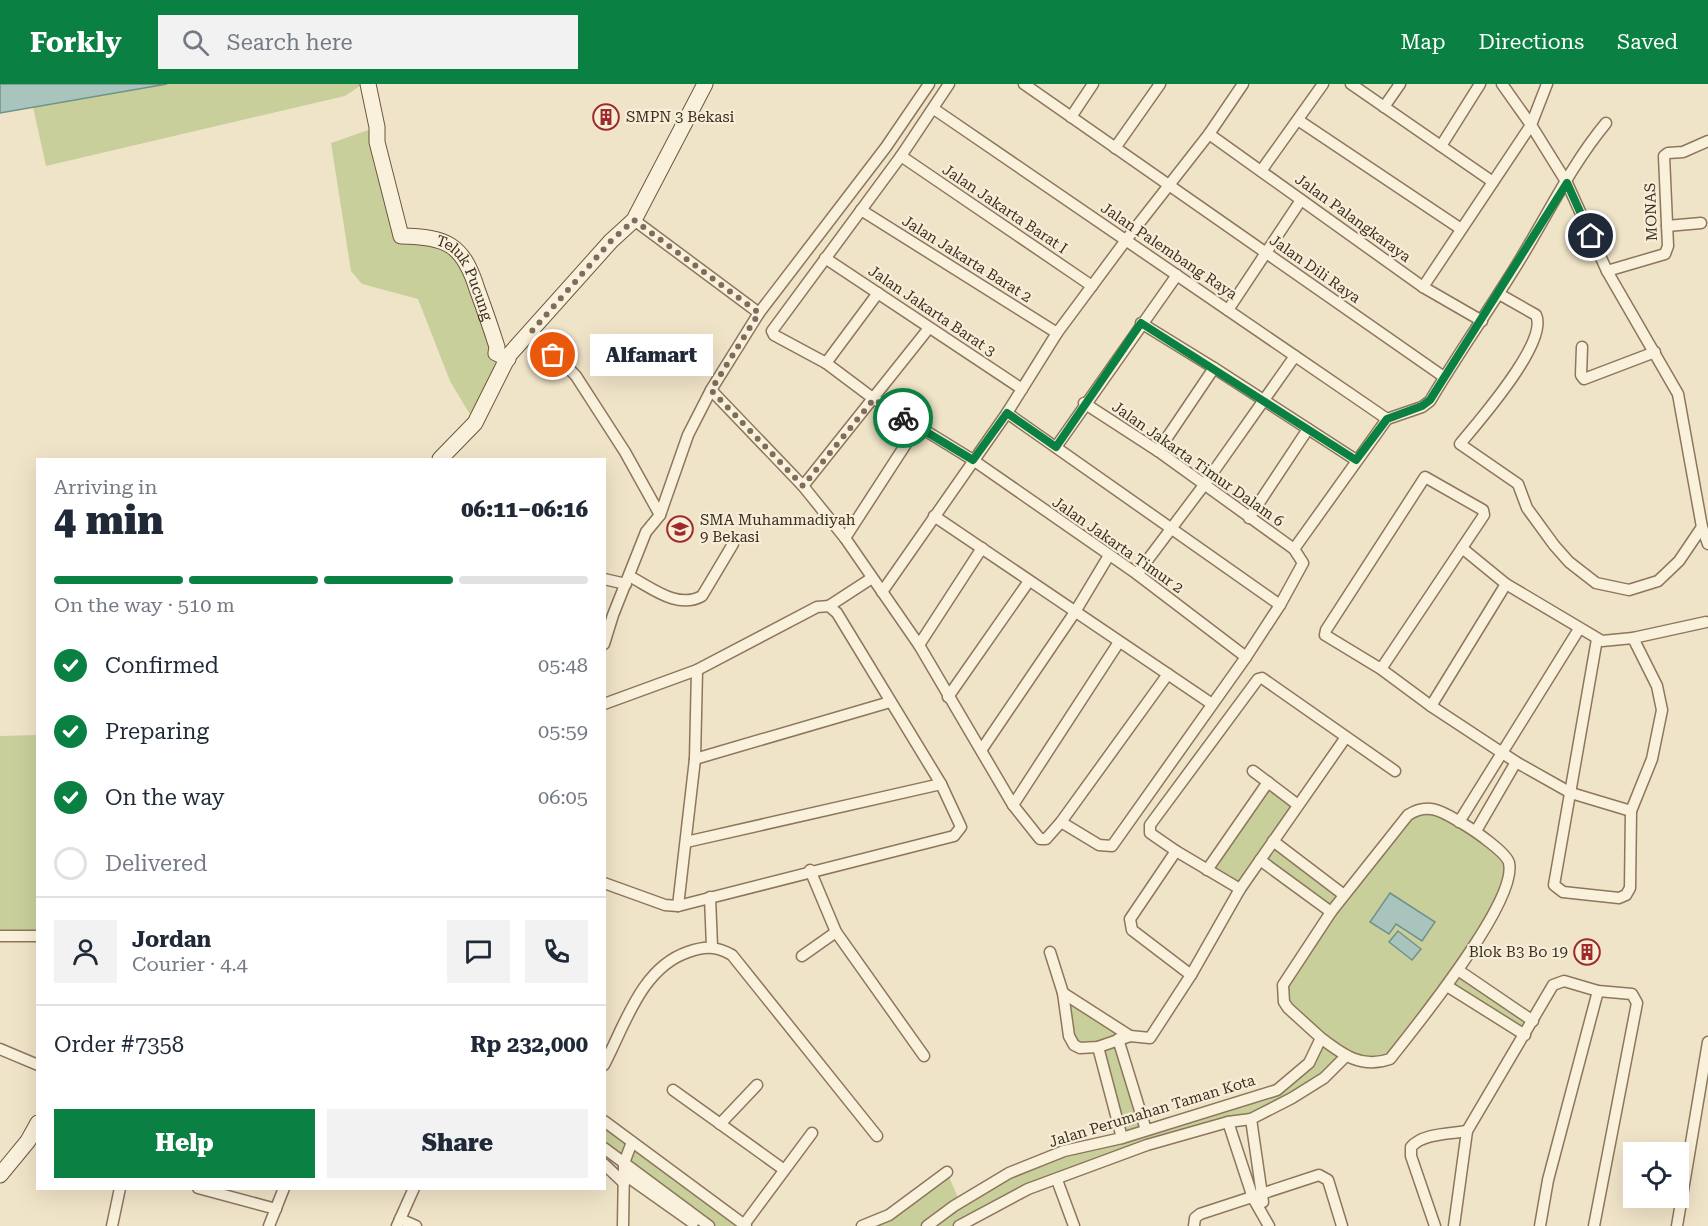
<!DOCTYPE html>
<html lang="en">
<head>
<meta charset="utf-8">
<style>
	:root { --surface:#fff; --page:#f2f2f3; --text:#1f2937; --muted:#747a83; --line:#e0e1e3; --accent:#0b8043 }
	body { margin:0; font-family:"Roboto Serif",serif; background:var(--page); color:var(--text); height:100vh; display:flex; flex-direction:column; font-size:22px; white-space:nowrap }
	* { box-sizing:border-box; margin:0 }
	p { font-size:20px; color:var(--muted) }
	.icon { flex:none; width:33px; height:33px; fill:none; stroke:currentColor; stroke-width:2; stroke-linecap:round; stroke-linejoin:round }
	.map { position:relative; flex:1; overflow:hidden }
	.details { position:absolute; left:36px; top:374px; width:570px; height:732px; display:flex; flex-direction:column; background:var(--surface); border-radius:0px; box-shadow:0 6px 24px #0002 }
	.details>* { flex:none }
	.controls { position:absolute; left:1623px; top:1058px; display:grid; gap:12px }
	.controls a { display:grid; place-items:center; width:66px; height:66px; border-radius:0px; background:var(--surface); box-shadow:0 6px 24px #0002; font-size:30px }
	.pin { position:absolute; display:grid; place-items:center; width:51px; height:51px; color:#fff; margin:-26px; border:3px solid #fff; border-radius:50%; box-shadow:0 2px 6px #0007 }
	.courier { position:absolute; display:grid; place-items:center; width:60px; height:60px; margin:-30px; border:4px solid #0b8043; border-radius:50%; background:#fff; color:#222; box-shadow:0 2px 8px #0007 }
	.bubble { position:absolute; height:42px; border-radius:0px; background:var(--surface); box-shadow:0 6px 24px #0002; font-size:20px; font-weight:800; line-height:42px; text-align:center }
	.headline em { font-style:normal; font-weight:800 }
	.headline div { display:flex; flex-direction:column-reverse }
	.headline { display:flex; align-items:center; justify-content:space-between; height:102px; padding:0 18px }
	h1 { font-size:39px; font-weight:800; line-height:45px }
	.bar { display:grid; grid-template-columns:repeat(4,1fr); gap:9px 6px; align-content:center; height:72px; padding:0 18px }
	.bar i { height:8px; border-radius:4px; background:var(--line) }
	.bar .active { background:var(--accent) }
	.bar p { grid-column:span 4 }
	.line { display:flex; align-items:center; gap:15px; padding:0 18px; border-top:2px solid var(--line) }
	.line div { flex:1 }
	.round { display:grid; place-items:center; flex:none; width:63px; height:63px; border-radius:0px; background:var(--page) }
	ol { padding:0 18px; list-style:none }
	li { display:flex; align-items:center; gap:18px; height:66px }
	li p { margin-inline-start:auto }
	li .icon { padding:6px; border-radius:50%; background:var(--accent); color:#fff; stroke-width:4 }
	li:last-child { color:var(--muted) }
	li i { width:33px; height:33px; border:3px solid var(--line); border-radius:50% }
	.button { display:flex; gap:12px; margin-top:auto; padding:12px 18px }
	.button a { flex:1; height:69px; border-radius:0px; background:var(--accent); color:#fff; font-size:24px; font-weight:800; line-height:69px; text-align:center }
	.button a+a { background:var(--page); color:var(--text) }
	header { display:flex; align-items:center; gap:36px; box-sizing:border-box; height:84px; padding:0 30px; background:var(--accent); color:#fff }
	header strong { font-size:28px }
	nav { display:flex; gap:33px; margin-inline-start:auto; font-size:21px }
	.search { width:420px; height:54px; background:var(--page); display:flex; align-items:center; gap:15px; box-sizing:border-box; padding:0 21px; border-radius:0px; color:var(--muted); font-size:22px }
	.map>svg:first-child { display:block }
	.green { fill:#c9cf9b }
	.water { fill:#a9c4bc; stroke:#6f938a; stroke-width:1.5 }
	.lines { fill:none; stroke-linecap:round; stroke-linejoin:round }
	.street-casing { stroke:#8d765c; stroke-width:13 }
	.secondary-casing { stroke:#6f573f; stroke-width:17 }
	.street { stroke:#faf1dc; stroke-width:10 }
	.secondary { stroke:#faf1dc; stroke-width:15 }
	.done { stroke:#7c6e5b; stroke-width:6; stroke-dasharray:0 10.8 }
	.route { stroke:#0b8043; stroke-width:8 }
	.labels { text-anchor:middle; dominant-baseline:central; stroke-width:4.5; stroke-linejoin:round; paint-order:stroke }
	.poi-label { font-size:15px; fill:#3d2e20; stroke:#f7eed8; text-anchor:start }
	.street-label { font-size:15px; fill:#3d2e20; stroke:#f7eed8 }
</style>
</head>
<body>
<header>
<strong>Forkly</strong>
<div class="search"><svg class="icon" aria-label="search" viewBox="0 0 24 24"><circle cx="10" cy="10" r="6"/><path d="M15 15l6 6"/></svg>Search here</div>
<nav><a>Map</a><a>Directions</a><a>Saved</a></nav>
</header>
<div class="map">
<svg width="1708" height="1142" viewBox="0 0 1708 1142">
	<rect width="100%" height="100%" fill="#f0e4c8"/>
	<g class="green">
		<path d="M167,0h196l-18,12 -299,70 -13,-59z"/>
		<path d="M377,43l24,108 57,14 44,107 -27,67 -25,-42 -32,-82 -56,-15 -11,-13 -20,-128z"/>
		<path d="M37,651v201h-37v-200z"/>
		<path d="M1268,698l30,23 -25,36 71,54 64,-80 22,-8 78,53 2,10 -52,100 75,51 -8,14 -78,-49 -57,73 -45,-2 -53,41 -235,82 -98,46h-97l27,-11 58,-43 12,28 102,-48 61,-14 -23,-91 -25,-2 -11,-52 67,43 -12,3 28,91 131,-40 32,-27 12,-25 -38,-43 48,-83 -71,-52 -20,29 -33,-19z"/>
		<path d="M604,1037l139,105h-46l-72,-51 -1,-12 -19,-15z"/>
	</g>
	<g class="water">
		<path d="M0,0h167l-167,29z"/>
		<path d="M1390,809l45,29 -13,19 -26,-17 -7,10 -19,-12z"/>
		<path d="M1398,847l23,18 -9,11 -23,-18z"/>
	</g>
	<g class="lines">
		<g class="street-casing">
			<g id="street">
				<path d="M1024,0l420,293"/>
				<path d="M1351,0l142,98"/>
				<path d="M1547,0l-16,41 36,58 40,88 71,123 24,133 6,17"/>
				<path d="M1384,23l16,-23"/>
				<path d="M934,25l453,310"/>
				<path d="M1071,33l22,-33"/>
				<path d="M1298,36l163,109"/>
				<path d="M1209,50l214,153 59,34"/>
				<path d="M1441,62l39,-62"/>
				<path d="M1115,64l45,-64"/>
				<path d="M901,72l191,130"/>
				<path d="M1261,87l62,-87"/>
				<path d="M861,126l196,123"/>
				<path d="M634,136l125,93"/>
				<path d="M1667,142l34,-3"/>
				<path d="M825,174l197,131"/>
				<path d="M1607,187l58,-17 3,-8 -4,-90 4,-3 15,-1 25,-11"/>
				<path d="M1423,203l108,-162 -29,-41"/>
				<path d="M878,209l-52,70 48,36 99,61 164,114 109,83"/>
				<path d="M1499,210l37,21c13,27 -58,107 -76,129l58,40 9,24 27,37 15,17 27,21 33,7 29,-9 21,-20 23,-34"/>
				<path d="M1228,226l73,-110"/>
				<path d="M1141,239l73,45 -56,83"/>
				<path d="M532,247l44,45 49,76 35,63"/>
				<path d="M1582,263l-1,28 3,4 71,-27"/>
				<path d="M826,279l-52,-28 -2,-4 129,-175 48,-72"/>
				<path d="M1214,284l142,92"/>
				<path d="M711,306l92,96 42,52 74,107 94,160 27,34h6l15,-17 107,-148"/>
				<path d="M1007,329l273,192"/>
				<path d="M1056,363l121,-172"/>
				<path d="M803,402l126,-158"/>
				<path d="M934,432l278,188"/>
				<path d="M1249,434l59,-89"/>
				<path d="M845,454l72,-111"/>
				<path d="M1462,464l44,36 96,57 31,-3 73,-16"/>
				<path d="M1294,465l93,-130 35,-12 8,-6c29,-49 62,-95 91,-143 28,-46 51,-94 85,-135"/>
				<path d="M1137,490l67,-89 91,-129"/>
				<path d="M629,492c22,11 48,34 73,20l31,-52"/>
				<path d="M604,495l22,5"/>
				<path d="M882,508l125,-179 50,-80 69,-93 83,-106 34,-50"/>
				<path d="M829,522l43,-28"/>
				<path d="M1597,555l-43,246 9,7 56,6 7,-3 4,-7 1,-77 21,-52 10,-49 -5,-24 -24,-48"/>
				<path d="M604,560l9,-29 33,-83 14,-17 28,-80 23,-45 48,-77 127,-166 43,-63"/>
				<path d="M919,561l63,-97"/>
				<path d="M1381,585l103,-154 -1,-5 -58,-33 -99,153 -1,5 56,34 50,37 85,56 55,31 60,18"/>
				<path d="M948,613l81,-116"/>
				<path d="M604,620l93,-34 120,-63 12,-1 8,7 104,171 20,43 -7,9 -276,70 -13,-1 -61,-22"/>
				<path d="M1431,622l75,-122"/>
				<path d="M982,665l93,-137 33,-55"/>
				<path d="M695,675l195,-57"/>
				<path d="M1253,687l45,34"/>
				<path d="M1013,721l106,-163"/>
				<path d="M1061,738l38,23 13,1 134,-189 34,-52 23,-42 -9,-14 -136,-98 -74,-48"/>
				<path d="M1459,738l120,-193"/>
				<path d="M1476,747l40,-69"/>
				<path d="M1273,757l71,54"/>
				<path d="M686,758l255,-58"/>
				<path d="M1176,767l64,38"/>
				<path d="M1260,776l71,52"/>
				<path d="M810,786l26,62 88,124"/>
				<path d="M1207,786l61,-88"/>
				<path d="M710,813l2,50"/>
				<path d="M678,822l17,-147 2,-89"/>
				<path d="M0,852h38"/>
				<path d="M1050,868l13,41 6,43 5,9 6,3 18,-1 32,-11 20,2 41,-63 49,-86 106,-152"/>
				<path d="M802,872l34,-24"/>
				<path d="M1458,886l75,51"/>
				<path d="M1191,891l-59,-45 -2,-11 46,-68 -26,-18v-8l108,-146 4,-1 133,93"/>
				<path d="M1447,902l78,49"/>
				<path d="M1063,909l67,43"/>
				<path d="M1118,955l28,91"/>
				<path d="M1098,963l24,91"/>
				<path d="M0,965l38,16"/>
				<path d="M604,981c21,-40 37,-97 84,-113 17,-6 28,-6 44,3l145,181"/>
				<path d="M673,1006l110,79"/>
				<path d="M1251,1035l12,83"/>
				<path d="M604,1037l142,105"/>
				<path d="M1228,1038l25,76 16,28"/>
				<path d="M720,1040l37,-39"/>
				<path d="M604,1064l105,78"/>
				<path d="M604,1080l20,19"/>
				<path d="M625,1091l68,48"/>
				<path d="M1057,1096l17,46"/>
				<path d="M198,1104l78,21"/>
				<path d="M400,1135l16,7"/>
				<path d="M112,1142l8,-38"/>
				<path d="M269,1142l15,-38"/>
				<path d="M397,1142l17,-38"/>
				<path d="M623,1142l1,-63 8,-21"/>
				<path d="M743,1142l69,-93"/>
				<path d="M862,1142l27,-11 58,-43"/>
				<path d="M927,1142l27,-20 55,-33 55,-22 58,-13 155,-48 32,-27 12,-25 -33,-30 -4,-6 -1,-17 48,-73 77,-97c22,-14 36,-2 57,10 10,6 42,28 44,38 9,38 -93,163 -119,196 -28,10 -47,-4 -69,-21"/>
				<path d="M959,1142l69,-37 119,-44 81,-23 23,-3 41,-21 32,-20 21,-21"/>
				<path d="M1194,1142l1,-8 5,-4 119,-39 9,5 14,46"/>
				<path d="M1435,1142l-24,-70v-9c12,-14 39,-13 56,-16"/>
				<path d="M1454,1142l13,-95 86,-146 11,-4 34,10 34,3 5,9 -43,223"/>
				<path d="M1540,1142l8,-46 50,-189"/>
				<path d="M1677,1142l31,-184"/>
			</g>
		</g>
		<g class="secondary-casing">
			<g id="secondary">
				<path id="s1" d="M368,0l9,43v15l24,94c46,1 62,8 76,53 7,19 14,39 20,58l-1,6 12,6"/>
				<path d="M440,375l35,-36 34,-68 102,-114 23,-21 71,-136"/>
				<path d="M0,1091l28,-34 10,-18"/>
			</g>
		</g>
		<use href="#street" class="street"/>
		<use href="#secondary" class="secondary"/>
	</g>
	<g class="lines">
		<path class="done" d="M553,271l-21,-24 79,-90 23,-21 125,93 -48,77 92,96 71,-87 29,19"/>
		<path class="route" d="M903,334l70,42 34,-47 49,34 85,-124 215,137 31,-41 35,-13 8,-6 137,-217 24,53"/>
	</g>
	<defs>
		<g id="building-ring" transform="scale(1.35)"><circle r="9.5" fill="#f7eed8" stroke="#9e2a2b" stroke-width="1.5"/><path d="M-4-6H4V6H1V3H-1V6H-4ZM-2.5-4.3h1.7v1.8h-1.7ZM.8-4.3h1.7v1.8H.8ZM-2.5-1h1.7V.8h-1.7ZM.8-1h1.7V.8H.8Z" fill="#9e2a2b"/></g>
		<g id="school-ring" transform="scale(1.35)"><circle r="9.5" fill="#f7eed8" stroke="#9e2a2b" stroke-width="1.5"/><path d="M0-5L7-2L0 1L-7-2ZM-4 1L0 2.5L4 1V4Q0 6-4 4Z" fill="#9e2a2b"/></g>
	</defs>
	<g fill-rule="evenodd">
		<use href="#building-ring" x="606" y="33"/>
		<use href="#school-ring" x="680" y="445"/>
		<use href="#building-ring" x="1587" y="868"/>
	</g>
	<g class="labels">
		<g class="poi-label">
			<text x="626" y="33">SMPN 3 Bekasi</text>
			<text x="700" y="436">SMA Muhammadiyah<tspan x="700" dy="17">9 Bekasi</tspan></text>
			<text x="1568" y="868" text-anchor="end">Blok B3 Bo 19</text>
		</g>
		<g class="street-label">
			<text transform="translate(1005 125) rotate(34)">Jalan Jakarta Barat I</text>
			<text transform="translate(1651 128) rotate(-92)">MONAS</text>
			<text transform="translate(1353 134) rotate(36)">Jalan Palangkaraya</text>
			<text transform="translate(1169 167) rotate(34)">Jalan Palembang Raya</text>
			<text transform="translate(967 175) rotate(32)">Jalan Jakarta Barat 2</text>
			<text transform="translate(1315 185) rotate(35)">Jalan Dili Raya</text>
			<text stroke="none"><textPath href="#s1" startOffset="242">Teluk Pucung</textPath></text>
			<text transform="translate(932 227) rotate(34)">Jalan Jakarta Barat 3</text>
			<text transform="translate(1198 380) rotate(35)">Jalan Jakarta Timur Dalam 6</text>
			<text transform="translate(1118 461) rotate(35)">Jalan Jakarta Timur 2</text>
			<text transform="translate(1152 1027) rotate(-17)">Jalan Perumahan Taman Kota</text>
		</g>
	</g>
</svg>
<div class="controls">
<a><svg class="icon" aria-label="locate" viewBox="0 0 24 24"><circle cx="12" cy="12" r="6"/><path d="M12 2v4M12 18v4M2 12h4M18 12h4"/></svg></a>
</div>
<div class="pin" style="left:553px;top:271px;background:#ea580c"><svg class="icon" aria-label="bag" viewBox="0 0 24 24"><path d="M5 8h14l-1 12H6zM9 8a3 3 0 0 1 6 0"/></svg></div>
<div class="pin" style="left:1591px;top:152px;background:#1f2937"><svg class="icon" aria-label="home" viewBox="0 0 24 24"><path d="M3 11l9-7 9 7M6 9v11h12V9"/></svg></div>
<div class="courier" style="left:903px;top:334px"><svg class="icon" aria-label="bike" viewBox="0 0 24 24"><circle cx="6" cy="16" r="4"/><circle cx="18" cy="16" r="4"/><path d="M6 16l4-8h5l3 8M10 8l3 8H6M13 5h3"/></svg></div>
<div class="bubble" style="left:590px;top:250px;width:123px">Alfamart</div>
<section class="details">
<div class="headline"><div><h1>4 min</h1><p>Arriving in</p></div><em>06:11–06:16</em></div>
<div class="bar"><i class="active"></i><i class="active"></i><i class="active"></i><i></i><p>On the way · 510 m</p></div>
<ol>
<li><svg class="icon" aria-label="check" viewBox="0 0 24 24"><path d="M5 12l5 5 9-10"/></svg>Confirmed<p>05:48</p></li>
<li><svg class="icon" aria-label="check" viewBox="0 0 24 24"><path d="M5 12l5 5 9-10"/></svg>Preparing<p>05:59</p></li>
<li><svg class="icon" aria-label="check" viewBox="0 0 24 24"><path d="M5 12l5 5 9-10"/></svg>On the way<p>06:05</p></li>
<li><i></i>Delivered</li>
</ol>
<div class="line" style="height:108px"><a class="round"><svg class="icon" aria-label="person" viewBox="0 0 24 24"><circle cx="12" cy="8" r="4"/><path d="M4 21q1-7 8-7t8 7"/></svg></a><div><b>Jordan</b><p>Courier · 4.4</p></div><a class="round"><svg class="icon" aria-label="chat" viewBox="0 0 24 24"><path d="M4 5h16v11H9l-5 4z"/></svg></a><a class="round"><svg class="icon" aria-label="phone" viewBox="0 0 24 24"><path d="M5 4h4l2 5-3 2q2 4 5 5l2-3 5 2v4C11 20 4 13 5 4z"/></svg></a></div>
<div class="line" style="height:78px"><div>Order #7358</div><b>Rp 232,000</b></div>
<div class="button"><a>Help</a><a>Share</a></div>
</section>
</div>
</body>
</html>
